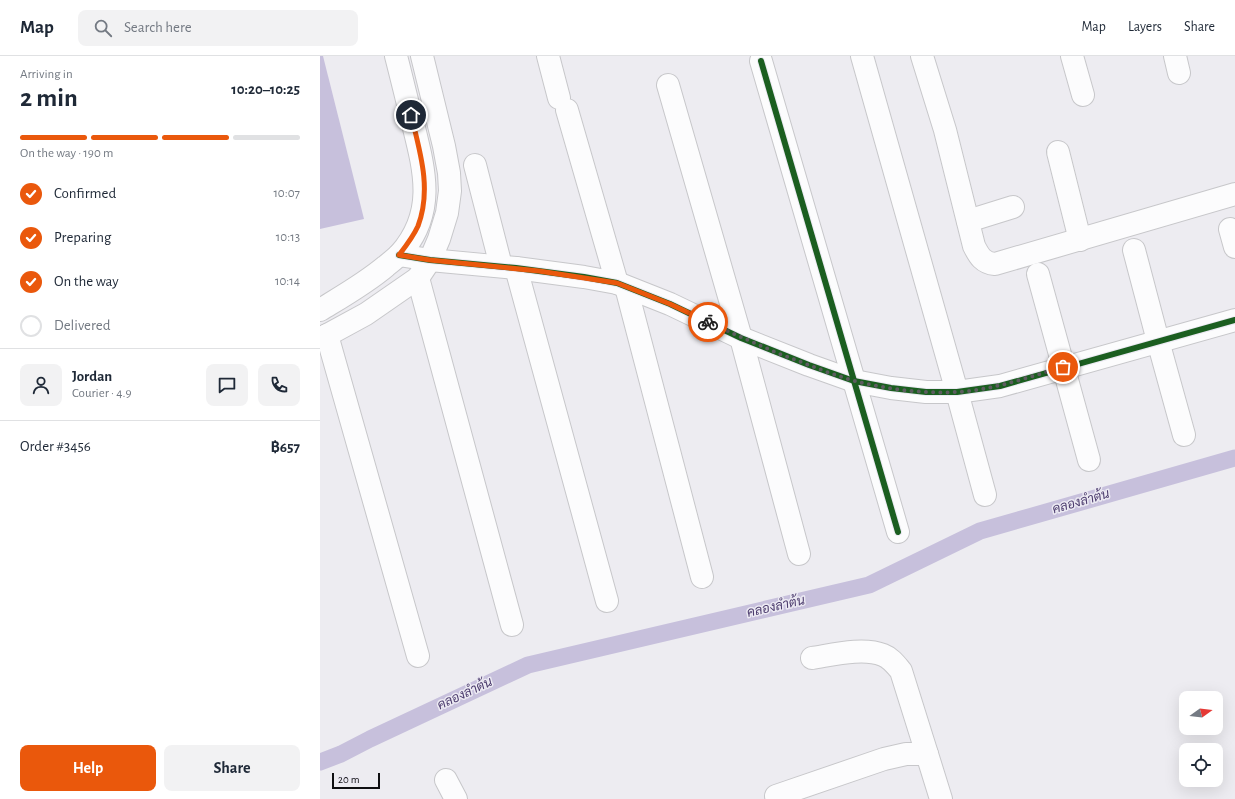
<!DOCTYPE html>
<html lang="en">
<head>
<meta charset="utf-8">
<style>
	:root { --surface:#fff; --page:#f2f2f3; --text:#1f2937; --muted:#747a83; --line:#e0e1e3; --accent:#ea580c }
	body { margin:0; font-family:"Alegreya Sans",Sarabun,sans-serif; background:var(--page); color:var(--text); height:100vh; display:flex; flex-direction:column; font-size:15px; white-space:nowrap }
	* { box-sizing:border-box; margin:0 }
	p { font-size:13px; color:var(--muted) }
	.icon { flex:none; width:22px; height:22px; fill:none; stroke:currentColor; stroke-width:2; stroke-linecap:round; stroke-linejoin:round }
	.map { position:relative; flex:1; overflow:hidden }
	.drawer { display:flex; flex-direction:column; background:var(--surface); width:320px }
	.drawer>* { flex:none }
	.needle { width:26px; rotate:75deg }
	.controls { position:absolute; left:859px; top:635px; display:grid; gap:8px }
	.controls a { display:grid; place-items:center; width:44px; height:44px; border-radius:8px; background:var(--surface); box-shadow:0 4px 16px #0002; font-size:20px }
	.scale { position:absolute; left:12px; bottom:10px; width:48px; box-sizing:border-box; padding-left:4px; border:2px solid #0f0f12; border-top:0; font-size:11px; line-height:14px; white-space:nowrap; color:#0f0f12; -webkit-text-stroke:3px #eceaf3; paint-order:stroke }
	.pin { position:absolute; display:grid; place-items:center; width:34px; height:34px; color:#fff; margin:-17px; border:2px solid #fff; border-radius:50%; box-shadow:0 1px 4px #0007 }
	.courier { position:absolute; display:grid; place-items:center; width:40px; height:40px; margin:-20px; border:3px solid #ea580c; border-radius:50%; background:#fff; color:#222; box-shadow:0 1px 5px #0007 }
	.overview em { font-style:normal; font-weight:700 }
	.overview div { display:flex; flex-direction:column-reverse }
	.overview { display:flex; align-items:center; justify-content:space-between; height:68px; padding:0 20px }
	h1 { font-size:26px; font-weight:700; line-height:30px }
	.bar { display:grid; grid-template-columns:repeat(4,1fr); gap:6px 4px; align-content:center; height:48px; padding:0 20px }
	.bar i { height:5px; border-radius:3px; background:var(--line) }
	.bar .current { background:var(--accent) }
	.bar p { grid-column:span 4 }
	.line { display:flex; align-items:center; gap:10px; padding:0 20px; border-top:1px solid var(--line) }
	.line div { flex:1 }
	.round { display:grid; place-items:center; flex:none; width:42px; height:42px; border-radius:8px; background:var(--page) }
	ol { padding:0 20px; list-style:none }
	li { display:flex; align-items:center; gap:12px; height:44px }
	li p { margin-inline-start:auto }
	li .icon { padding:4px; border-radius:50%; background:var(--accent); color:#fff; stroke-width:4 }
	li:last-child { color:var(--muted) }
	li i { width:22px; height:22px; border:2px solid var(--line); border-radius:50% }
	.action { display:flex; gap:8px; margin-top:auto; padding:8px 20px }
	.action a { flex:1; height:46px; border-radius:8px; background:var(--accent); color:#fff; font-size:16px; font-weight:700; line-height:46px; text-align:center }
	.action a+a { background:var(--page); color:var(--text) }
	header { display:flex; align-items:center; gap:24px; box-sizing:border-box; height:56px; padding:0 20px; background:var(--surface); border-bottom:1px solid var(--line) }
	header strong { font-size:19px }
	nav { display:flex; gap:22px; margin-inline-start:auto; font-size:14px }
	.search { width:280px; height:36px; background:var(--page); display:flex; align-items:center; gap:10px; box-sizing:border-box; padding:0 14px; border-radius:8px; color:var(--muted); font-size:15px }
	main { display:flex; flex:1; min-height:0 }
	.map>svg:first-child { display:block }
	.water { fill:#c7c0dc }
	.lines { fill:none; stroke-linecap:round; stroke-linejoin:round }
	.canal { stroke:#c7c0dc; stroke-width:17 }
	.minor-casing { stroke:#c7c7ca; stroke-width:24 }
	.minor { stroke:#fcfcfd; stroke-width:22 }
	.cycleway-casing { stroke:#eceaf3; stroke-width:8 }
	.cycleway { stroke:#1b5e20; stroke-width:6 }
	.done { stroke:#5d5c60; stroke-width:4; stroke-dasharray:0 7.2 }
	.route { stroke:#ea580c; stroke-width:5 }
	.labels { text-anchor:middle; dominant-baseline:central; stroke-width:3; stroke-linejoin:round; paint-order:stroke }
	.water-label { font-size:13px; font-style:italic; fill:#4b3b6d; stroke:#eceaf3 }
</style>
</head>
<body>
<header>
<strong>Map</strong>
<div class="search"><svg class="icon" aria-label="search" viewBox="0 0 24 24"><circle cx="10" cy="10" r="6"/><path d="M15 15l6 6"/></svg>Search here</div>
<nav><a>Map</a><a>Layers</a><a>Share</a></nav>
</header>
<main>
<section class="drawer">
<div class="overview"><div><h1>2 min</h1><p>Arriving in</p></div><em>10:20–10:25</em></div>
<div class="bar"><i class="current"></i><i class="current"></i><i class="current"></i><i></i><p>On the way · 190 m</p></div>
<ol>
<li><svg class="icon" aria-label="check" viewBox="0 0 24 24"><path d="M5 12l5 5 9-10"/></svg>Confirmed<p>10:07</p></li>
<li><svg class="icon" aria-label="check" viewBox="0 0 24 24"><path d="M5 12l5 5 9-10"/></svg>Preparing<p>10:13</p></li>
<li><svg class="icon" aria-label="check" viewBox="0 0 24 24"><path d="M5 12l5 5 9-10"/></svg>On the way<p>10:14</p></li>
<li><i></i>Delivered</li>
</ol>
<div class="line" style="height:72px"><a class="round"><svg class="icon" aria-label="person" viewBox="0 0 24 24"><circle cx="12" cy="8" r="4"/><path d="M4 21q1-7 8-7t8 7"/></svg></a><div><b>Jordan</b><p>Courier · 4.9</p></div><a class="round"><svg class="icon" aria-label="chat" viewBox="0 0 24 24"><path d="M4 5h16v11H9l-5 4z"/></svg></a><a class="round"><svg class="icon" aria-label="phone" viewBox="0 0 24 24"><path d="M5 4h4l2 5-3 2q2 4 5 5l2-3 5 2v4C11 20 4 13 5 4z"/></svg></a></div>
<div class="line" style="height:52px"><div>Order #3456</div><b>฿657</b></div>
<div class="action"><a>Help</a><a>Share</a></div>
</section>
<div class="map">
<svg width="915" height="743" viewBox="0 0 915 743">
	<rect width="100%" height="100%" fill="#edecf1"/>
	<path class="water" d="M0,0h3l41,163 -44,10z"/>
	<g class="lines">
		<path class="canal" d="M0,706l21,-8 29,-15 158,-74 341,-80 111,-54 255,-73"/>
		<g class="minor-casing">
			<g id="minor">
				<path d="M228,0l11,42"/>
				<path d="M542,0l95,336 28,103"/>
				<path d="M602,0l23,74 29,116c5,10 9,17 21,18l240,-70"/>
				<path d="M752,0l11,39"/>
				<path d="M855,0l4,17"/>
				<path d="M441,5l137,471"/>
				<path d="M348,29l73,253 58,216"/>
				<path d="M247,54l50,173"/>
				<path d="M738,96l22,88"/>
				<path d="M155,109l26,101"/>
				<path d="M648,165l45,-14"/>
				<path d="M910,173l5,18"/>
				<path d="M814,194l24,91 26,94"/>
				<path d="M79,199l31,5 86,8 68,9 33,6 53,21 71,34 68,27 45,16 37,7 35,4h31l43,-6 235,-66"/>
				<path d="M196,212l91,333"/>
				<path d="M718,218l51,186"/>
				<path d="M98,222l94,347"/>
				<path d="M306,231l76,290"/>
				<path d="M0,254c23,-14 46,-27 66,-44 5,-4 10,-8 14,-12 36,-41 25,-82 13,-130 -6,-23 -11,-45 -17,-68"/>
				<path d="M7,279l91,321"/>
				<path d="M0,283l46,-25 52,-36 12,-18 9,-21 8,-26 3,-22 -1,-18 -5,-27 -22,-90"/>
				<path d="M492,602c20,-3 51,-11 71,-3 8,3 13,10 18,16l26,83"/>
				<path d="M126,724l10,19"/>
				<path d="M456,740l108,-37 22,-5h21l14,45"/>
			</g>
		</g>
		<use href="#minor" class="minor"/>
		<g class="cycleway-casing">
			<g id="cycleway">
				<path d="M441,5l137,471"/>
				<path d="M79,199l31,5 86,8 68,9 33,6 53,21 71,34 68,27 45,16 37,7 35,4h31l43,-6 235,-66"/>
			</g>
		</g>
		<use href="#cycleway" class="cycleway"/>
	</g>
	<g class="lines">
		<path class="done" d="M388,266c24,11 48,22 72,32 25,9 49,20 75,27 32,8 68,13 102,11 36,-2 72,-15 106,-25"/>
		<path class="route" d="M91,59c9,37 21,74 7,111 -5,11 -12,20 -19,29l31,5 109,11 78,12 53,21 38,18"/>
	</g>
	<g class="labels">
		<g class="water-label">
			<text transform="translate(761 446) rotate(-16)">คลองลำต้น</text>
			<text transform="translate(456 551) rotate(-13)">คลองลำต้น</text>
			<text transform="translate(145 638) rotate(-25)">คลองลำต้น</text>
		</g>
	</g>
</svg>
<div class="controls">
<a><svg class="needle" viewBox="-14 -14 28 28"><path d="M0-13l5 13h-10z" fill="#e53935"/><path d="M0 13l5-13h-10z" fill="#747a83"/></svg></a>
<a><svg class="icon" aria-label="locate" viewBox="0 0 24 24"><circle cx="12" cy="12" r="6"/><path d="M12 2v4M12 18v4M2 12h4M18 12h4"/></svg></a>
</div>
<div class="scale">20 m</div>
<div class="pin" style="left:743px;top:311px;background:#ea580c"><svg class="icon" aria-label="bag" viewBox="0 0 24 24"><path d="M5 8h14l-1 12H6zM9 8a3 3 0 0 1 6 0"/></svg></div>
<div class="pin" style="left:91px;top:59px;background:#1f2937"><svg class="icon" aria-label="home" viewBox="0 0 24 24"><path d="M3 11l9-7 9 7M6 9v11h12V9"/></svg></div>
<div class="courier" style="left:388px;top:266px"><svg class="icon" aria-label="bike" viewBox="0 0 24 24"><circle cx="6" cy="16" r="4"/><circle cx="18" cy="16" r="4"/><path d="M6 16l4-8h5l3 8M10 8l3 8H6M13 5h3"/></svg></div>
</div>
</main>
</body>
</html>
